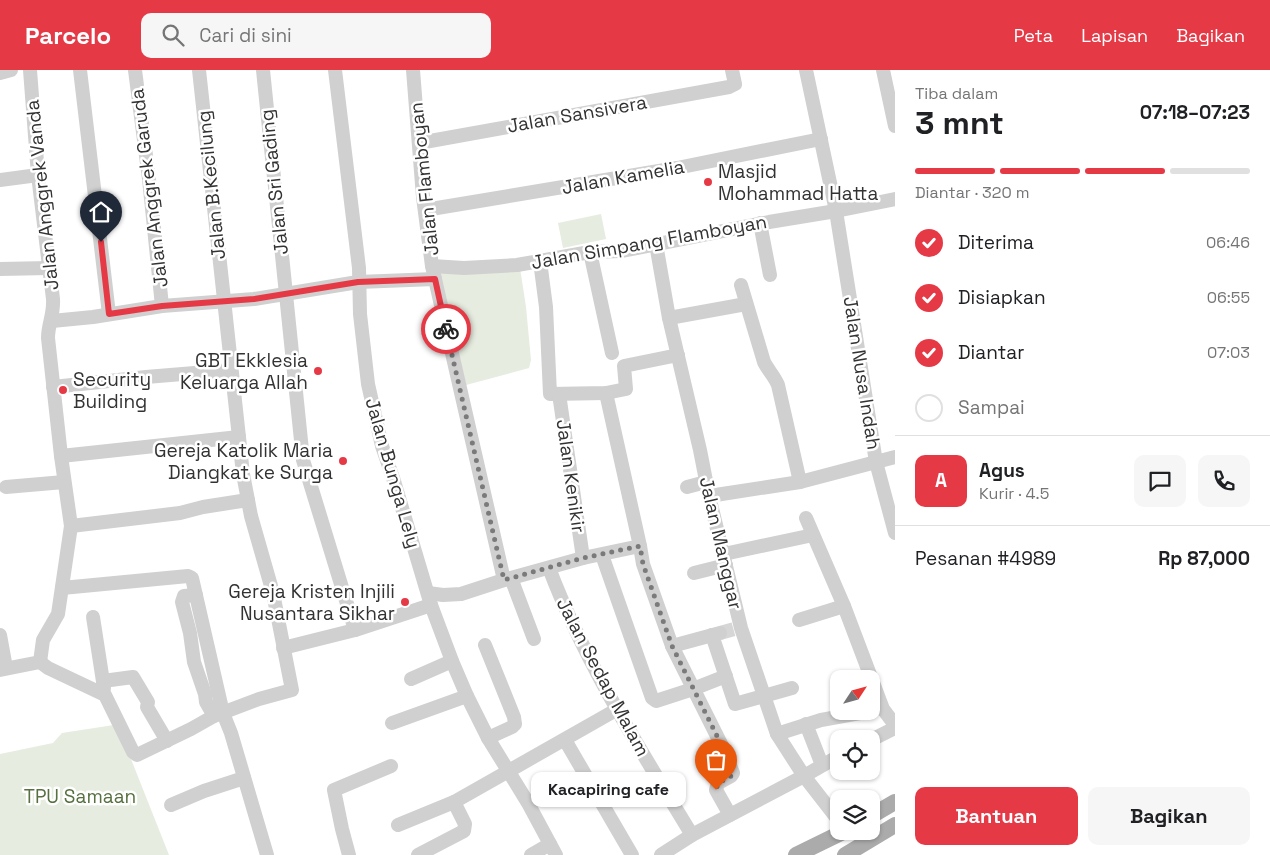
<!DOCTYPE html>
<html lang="id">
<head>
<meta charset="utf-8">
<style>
	:root { --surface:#fff; --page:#f6f6f6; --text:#202124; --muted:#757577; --line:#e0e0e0; --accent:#e63946 }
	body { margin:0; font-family:"Space Grotesk",sans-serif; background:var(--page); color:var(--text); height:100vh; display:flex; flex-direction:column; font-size:19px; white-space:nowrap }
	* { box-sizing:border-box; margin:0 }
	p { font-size:16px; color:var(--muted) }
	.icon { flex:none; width:28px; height:28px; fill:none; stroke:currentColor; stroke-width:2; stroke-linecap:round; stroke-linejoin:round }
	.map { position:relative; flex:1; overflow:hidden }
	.panel { display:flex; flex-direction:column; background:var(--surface); width:375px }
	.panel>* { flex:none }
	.needle { width:32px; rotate:54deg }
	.buttons { position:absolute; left:830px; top:600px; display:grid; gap:10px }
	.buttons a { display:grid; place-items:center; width:50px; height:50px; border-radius:10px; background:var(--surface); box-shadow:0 1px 4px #0004; font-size:25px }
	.pin { position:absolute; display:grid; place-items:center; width:42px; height:42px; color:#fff; margin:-51px -21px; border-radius:50% 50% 50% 0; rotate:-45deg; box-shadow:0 0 5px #0007 }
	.pin .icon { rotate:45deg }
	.courier { position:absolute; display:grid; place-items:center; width:50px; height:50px; margin:-25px; border:4px solid #e63946; border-radius:50%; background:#fff; color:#222; box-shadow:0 1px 6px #0007 }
	.bubble { position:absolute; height:35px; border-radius:10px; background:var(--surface); box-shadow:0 1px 4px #0004; font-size:16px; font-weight:800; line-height:35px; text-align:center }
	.headline em { font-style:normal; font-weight:800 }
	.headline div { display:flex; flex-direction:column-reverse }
	.headline { display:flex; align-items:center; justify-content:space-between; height:85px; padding:0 20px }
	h1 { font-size:32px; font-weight:800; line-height:38px }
	.bar { display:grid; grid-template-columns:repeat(4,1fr); gap:8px 5px; align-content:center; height:60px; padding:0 20px }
	.bar i { height:6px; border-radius:4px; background:var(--line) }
	.bar .current { background:var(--accent) }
	.bar p { grid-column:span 4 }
	.line { display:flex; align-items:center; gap:12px; padding:0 20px; border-top:1px solid var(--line) }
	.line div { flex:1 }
	.round { display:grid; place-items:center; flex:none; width:52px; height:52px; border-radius:10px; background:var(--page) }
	ol { padding:0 20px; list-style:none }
	li { display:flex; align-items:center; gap:15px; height:55px }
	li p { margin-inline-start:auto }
	li .icon { padding:5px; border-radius:50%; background:var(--accent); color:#fff; stroke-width:4 }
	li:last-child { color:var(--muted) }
	li i { width:28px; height:28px; border:2px solid var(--line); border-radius:50% }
	.action { display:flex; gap:10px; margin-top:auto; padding:10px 20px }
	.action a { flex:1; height:58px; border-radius:10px; background:var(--accent); color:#fff; font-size:20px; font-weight:800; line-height:58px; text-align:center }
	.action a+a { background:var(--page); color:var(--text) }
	header { display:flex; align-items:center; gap:30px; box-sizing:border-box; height:70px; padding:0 25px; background:var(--accent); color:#fff }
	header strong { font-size:24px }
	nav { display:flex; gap:28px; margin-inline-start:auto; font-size:18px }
	.search { width:350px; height:45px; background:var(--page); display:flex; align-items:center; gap:12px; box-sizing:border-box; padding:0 18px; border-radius:10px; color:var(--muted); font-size:19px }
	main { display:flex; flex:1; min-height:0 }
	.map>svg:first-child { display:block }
	.green { fill:#e6ecdf }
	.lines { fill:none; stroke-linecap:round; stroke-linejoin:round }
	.minor-tunnel { stroke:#d6d6d6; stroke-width:14; stroke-dasharray:14 7; stroke-linecap:butt }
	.minor { stroke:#d0d0d0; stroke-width:14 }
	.major { stroke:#ababab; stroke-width:16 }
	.done { stroke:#7a7a7a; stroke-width:5; stroke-dasharray:0 9 }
	.route { stroke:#e63946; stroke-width:6 }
	.poi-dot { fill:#e63946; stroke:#fff; stroke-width:2 }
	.labels { text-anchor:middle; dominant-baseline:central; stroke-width:5; stroke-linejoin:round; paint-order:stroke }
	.street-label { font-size:19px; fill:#333; stroke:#fff }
	.poi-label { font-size:19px; fill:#333; stroke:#fff; text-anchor:end }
	.park-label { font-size:19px; fill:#56703f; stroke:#fff }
</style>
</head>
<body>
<header>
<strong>Parcelo</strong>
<div class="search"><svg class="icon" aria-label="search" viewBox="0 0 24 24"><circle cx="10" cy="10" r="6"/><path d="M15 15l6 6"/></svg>Cari di sini</div>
<nav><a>Peta</a><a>Lapisan</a><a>Bagikan</a></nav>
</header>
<main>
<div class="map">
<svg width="895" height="785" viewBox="0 0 895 785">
	<rect width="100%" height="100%" fill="#fff"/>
	<g class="green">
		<path d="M601,144l5,25 -43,9 -5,-25z"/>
		<path d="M520,198l6,39 5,53 -2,8 -63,17 -27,-115z"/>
		<path d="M114,655l13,24 42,106h-169v-101l53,-11 9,-10z"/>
	</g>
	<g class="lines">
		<path class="minor-tunnel" d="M720,563l18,-5"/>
		<g class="minor">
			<path d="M30,0l8,105 15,124c1,16 -5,25 -5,39l13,118 10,70 -13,88 -15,26 -3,22"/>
			<path d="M80,0l29,244"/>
			<path d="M135,0l14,109 13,127"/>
			<path d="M263,0l40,390 52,170"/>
			<path d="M335,0l24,198 1,46 8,70 14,62 12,35 37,124 21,56 15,35 21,42 40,65 28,52"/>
			<path d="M413,0l10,127 9,69 72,314"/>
			<path d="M806,0l30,141 40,251 19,71"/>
			<path d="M883,0l12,56"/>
			<path d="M0,3l11,-3"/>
			<path d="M419,73l310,-56 6,-3 -3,-14"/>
			<path d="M0,110l38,-5"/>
			<path d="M425,140l252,-42 144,-29"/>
			<path d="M760,153l10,52"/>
			<path d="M656,174l13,74 31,132 9,46 32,132 36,106 27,42 35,45"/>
			<path d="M590,182l22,101"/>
			<path d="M540,191l6,46 4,87 56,-1 20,-4 -2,-23 54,-11"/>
			<path d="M432,196l32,2 53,-3 73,-13 32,-1 147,-29 67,-11 59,-12"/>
			<path d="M0,199l49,-1"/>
			<path d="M741,215l23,77c4,8 11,15 14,23l22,97"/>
			<path d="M669,248l77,-14"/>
			<path d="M52,251l41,-4 69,-11 92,-7 104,-17 77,-3"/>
			<path d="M53,317l93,-10 85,-7"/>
			<path d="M606,323l34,153 3,18 29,82 50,100 11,27 -2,3 -13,7 -2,7 14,25"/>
			<path d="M559,324l24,164"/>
			<path d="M61,386l178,-19"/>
			<path d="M6,417l58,-5"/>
			<path d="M687,417l19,-5"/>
			<path d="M709,426l91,-14 95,-25"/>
			<path d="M806,448l38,88 39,103 12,16"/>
			<path d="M71,456l109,-13 23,-6 45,-7"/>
			<path d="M724,484l89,-19"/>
			<path d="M602,485l50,143 4,3 37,-12 33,-13"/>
			<path d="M549,498c36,95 91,181 143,267"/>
			<path d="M694,503l32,-8"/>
			<path d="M511,508l23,61"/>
			<path d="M62,518l126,-12 4,2 31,135 8,20 36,122"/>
			<path d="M428,523l15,2 18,-1 43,-14 79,-22 57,-12"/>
			<path d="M196,525l-12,1 -2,6 8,31 4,29 11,32 1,8 8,14"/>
			<path d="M93,547l11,71"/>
			<path d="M799,550l45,-14"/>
			<path d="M0,565l6,33"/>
			<path d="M712,565l23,69 57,-16"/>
			<path d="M485,575l29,72 1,7 -3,3 -24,11"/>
			<path d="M672,576l48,-13"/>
			<path d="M283,578l72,-18 76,-25"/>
			<path d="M40,592l8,6 57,27 28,57 4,3 54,-26 23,-13 45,-17 33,-9 -19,-97 -22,-77 -8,-42 -44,-404"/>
			<path d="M0,600l40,-8"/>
			<path d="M411,609l41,-18"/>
			<path d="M103,611l30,-4 15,25 -1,5 20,34"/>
			<path d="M392,653l75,-27"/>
			<path d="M806,654l16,41"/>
			<path d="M777,664l44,-14 50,-9"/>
			<path d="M565,670l67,115"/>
			<path d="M871,670l24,-12"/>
			<path d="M171,735l33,-14 40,-13"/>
			<path d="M398,755l56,-23 162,-92"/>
			<path d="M349,785l-7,-26 -8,-39 57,-24"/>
			<path d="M418,785l46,-24 1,-7 -11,-22"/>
			<path d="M531,785l19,-11"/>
			<path d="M661,785l31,-20 112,-59 35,-20"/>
		</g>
		<g class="major">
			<path d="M871,746l24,-14"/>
			<path d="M796,785l49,-24"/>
			<path d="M845,785l50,-30"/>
		</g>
	</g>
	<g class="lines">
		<path class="done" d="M446,259l58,251 79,-22 57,-12 3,18 29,82 50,100 11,27 -2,3 -13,7 -2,7"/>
		<path class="route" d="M101,172l8,72 53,-8 92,-7 104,-17 77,-3 11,50"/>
	</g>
	<g class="poi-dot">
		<circle cx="708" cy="112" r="5"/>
		<circle cx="318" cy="301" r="5"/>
		<circle cx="63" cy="320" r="5"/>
		<circle cx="343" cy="391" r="5"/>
		<circle cx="405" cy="532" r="5"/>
	</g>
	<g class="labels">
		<g class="street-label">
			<text transform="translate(577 44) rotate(-10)">Jalan Sansivera</text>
			<text transform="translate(623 107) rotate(-10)">Jalan Kamelia</text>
			<text transform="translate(424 109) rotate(-96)">Jalan Flamboyan</text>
			<text transform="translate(274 112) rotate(-96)">Jalan Sri Gading</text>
			<text transform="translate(211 115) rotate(-96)">Jalan B.Kecilung</text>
			<text transform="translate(149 118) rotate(-97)">Jalan Anggrek Garuda</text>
			<text transform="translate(42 125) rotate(-96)">Jalan Anggrek Vanda</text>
			<text transform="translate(649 172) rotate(-10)">Jalan Simpang Flamboyan</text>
			<text transform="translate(862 303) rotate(81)">Jalan Nusa Indah</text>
			<text transform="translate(393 403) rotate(74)">Jalan Bunga Lely</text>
			<text transform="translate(571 406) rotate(82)">Jalan Kenikir</text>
			<text transform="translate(721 473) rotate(77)">Jalan Manggar</text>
			<text transform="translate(603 607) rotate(62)">Jalan Sedap Malam</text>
		</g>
		<g class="poi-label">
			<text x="718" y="101" text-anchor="start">Masjid<tspan x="718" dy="22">Mohammad Hatta</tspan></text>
			<text x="308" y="290">GBT Ekklesia<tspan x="308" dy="22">Keluarga Allah</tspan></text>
			<text x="73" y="309" text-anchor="start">Security<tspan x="73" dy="22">Building</tspan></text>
			<text x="333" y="380">Gereja Katolik Maria<tspan x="333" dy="22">Diangkat ke Surga</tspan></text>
			<text x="395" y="521">Gereja Kristen Injili<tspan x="395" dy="22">Nusantara Sikhar</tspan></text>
		</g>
		<g class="park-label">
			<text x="80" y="726">TPU Samaan</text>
		</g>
	</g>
</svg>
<div class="buttons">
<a><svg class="needle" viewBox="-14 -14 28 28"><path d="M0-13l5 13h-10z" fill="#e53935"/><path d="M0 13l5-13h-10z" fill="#757577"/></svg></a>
<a><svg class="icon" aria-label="locate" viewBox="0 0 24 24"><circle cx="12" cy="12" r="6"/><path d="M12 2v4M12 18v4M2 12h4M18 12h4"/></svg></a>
<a><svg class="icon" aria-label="layers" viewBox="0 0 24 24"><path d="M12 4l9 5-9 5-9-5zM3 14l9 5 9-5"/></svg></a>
</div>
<div class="pin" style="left:716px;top:720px;background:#ea580c"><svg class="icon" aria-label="bag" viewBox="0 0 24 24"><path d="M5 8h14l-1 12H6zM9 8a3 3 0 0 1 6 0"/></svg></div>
<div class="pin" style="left:101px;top:172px;background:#1f2937"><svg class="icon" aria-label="home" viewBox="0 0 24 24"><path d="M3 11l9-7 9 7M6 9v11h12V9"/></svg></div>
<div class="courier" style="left:446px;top:259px"><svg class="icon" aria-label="bike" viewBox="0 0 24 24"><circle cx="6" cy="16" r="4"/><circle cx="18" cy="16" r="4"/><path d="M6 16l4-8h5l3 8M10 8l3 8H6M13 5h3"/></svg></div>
<div class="bubble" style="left:531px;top:702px;width:155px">Kacapiring cafe</div>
</div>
<section class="panel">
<div class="headline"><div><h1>3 mnt</h1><p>Tiba dalam</p></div><em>07:18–07:23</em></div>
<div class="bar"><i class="current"></i><i class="current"></i><i class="current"></i><i></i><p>Diantar · 320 m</p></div>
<ol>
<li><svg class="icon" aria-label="check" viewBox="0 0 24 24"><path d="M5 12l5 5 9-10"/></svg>Diterima<p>06:46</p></li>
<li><svg class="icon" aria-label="check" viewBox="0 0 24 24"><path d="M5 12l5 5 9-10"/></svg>Disiapkan<p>06:55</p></li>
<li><svg class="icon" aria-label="check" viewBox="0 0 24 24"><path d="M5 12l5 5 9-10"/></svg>Diantar<p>07:03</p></li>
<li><i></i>Sampai</li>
</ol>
<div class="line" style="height:90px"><b class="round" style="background:var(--accent);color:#fff">A</b><div><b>Agus</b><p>Kurir · 4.5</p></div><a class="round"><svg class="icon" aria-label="chat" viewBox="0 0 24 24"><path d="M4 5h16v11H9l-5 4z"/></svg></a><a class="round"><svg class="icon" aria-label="phone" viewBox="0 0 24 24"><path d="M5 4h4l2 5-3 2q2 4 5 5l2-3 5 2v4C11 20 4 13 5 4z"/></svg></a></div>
<div class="line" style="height:65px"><div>Pesanan #4989</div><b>Rp 87,000</b></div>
<div class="action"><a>Bantuan</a><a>Bagikan</a></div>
</section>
</main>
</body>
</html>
